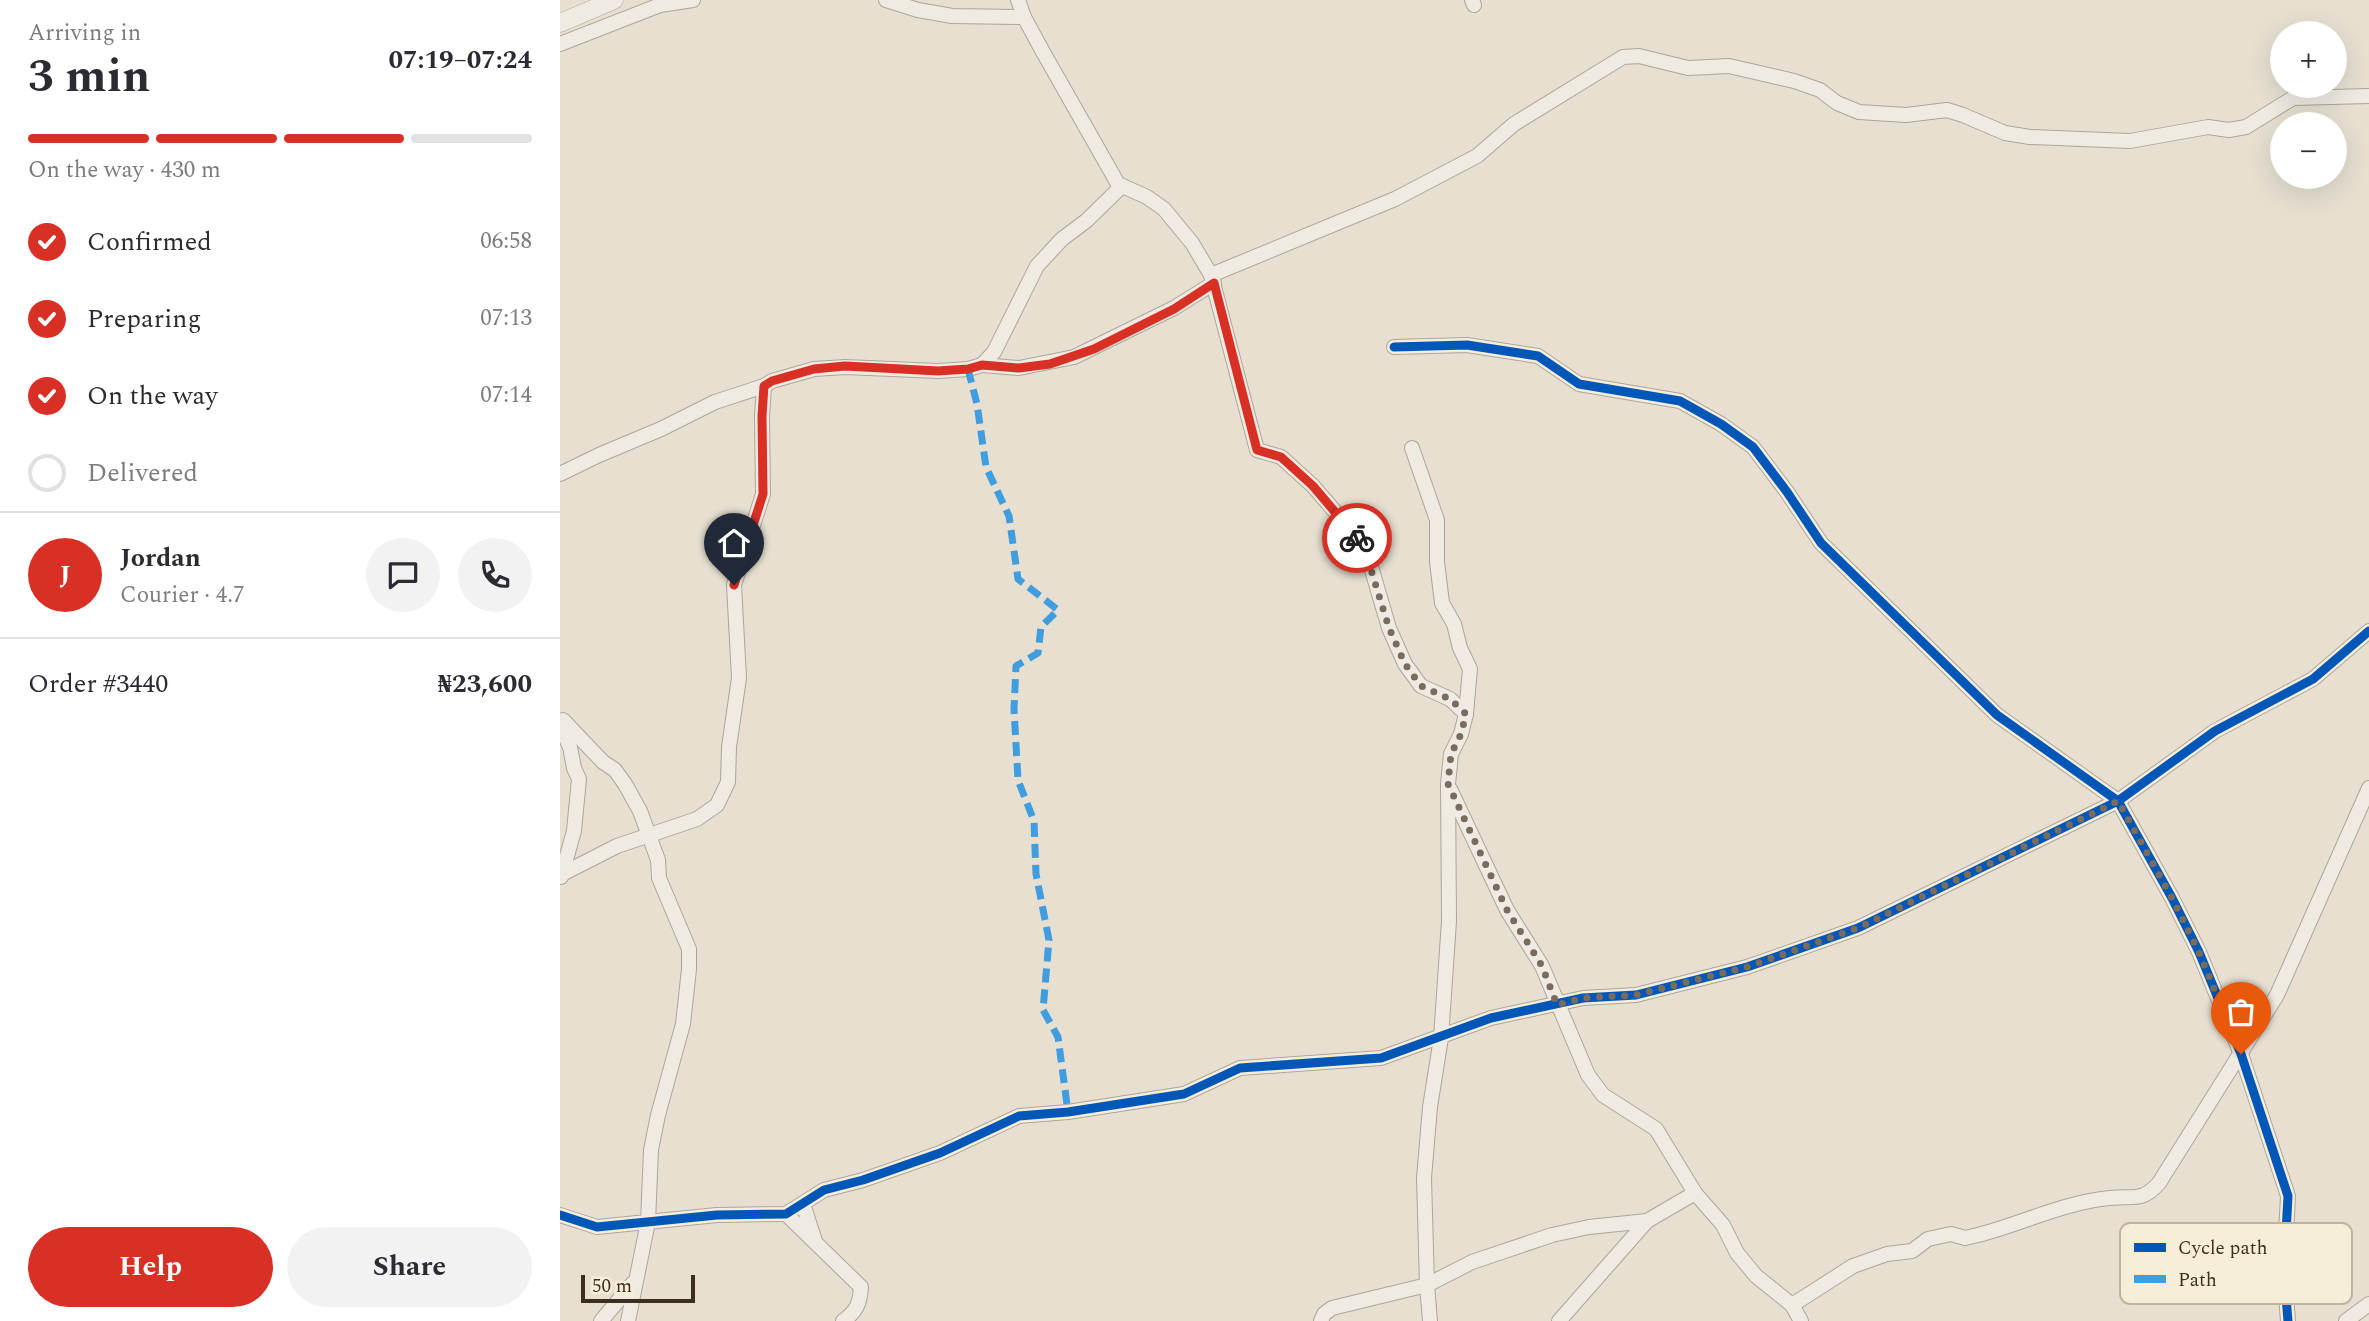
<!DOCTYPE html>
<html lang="en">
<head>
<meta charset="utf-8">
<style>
	:root { --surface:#fff; --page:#f2f2f3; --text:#2b2b33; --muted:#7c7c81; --line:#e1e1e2; --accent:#d93025 }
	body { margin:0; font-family:Spectral,serif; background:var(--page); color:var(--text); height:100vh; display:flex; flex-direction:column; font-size:26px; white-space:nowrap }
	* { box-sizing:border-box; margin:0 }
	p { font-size:23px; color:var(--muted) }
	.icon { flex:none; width:38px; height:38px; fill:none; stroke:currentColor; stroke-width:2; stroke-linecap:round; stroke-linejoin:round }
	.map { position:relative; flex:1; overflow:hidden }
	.drawer { display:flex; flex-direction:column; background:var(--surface); width:560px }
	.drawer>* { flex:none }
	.tools { position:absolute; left:1710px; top:21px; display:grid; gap:14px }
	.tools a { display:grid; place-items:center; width:77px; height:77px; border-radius:50%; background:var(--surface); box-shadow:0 7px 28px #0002; font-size:35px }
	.scale { position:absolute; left:21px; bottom:18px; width:114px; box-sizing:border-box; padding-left:7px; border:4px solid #3d2e20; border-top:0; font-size:19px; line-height:24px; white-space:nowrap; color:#3d2e20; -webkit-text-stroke:5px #f7eed8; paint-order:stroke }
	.pin { position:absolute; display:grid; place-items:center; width:60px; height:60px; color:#fff; margin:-72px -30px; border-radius:50% 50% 50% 0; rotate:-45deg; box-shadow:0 0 7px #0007 }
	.pin .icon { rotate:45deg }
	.courier { position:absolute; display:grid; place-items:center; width:70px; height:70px; margin:-35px; border:5px solid #d93025; border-radius:50%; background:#fff; color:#222; box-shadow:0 2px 9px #0007 }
	.head em { font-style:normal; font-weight:700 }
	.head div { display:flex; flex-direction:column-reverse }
	.head { display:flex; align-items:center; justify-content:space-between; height:119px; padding:0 28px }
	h1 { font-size:46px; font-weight:700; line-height:52px }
	.bar { display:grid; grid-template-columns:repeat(4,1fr); gap:10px 7px; align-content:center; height:84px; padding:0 28px }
	.bar i { height:9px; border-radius:5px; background:var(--line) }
	.bar .active { background:var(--accent) }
	.bar p { grid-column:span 4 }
	.line { display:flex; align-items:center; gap:18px; padding:0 28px; border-top:2px solid var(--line) }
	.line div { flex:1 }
	.round { display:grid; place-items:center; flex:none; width:74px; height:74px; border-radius:37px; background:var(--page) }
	ol { padding:0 28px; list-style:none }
	li { display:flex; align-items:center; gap:21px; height:77px }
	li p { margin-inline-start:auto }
	li .icon { padding:7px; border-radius:50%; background:var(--accent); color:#fff; stroke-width:4 }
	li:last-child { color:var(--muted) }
	li i { width:38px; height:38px; border:4px solid var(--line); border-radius:50% }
	.button { display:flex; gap:14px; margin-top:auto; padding:14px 28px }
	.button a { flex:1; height:80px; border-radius:42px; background:var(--accent); color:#fff; font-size:28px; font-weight:700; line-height:80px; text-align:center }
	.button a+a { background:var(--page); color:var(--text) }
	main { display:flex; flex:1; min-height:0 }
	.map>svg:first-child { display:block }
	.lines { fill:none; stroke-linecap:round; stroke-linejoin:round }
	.minor-casing { stroke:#ada599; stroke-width:16 }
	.tertiary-casing { stroke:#ada599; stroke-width:19 }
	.minor { stroke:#efebe3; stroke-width:14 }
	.tertiary { stroke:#efebe3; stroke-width:18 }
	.quiet { stroke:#3f9de0; stroke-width:7; stroke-dasharray:14 7; stroke-linecap:butt }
	.cycleway-casing { stroke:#f7eed8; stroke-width:13 }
	.cycleway { stroke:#0057b8; stroke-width:9 }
	.done { stroke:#786c5e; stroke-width:7; stroke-dasharray:0 12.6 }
	.route { stroke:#d93025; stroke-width:9 }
	.key { fill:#f7eed8; stroke:#bfb4a1; stroke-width:2 }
	.key-label { font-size:19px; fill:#3d2e20 }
</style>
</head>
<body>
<main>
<section class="drawer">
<div class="head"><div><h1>3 min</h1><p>Arriving in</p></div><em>07:19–07:24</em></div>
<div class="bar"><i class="active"></i><i class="active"></i><i class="active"></i><i></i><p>On the way · 430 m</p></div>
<ol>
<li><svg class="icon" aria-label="check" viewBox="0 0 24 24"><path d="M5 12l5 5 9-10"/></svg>Confirmed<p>06:58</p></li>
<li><svg class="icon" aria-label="check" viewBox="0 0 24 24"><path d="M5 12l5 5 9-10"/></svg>Preparing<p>07:13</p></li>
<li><svg class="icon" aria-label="check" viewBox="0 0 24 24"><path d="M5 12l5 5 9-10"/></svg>On the way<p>07:14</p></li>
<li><i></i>Delivered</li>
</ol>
<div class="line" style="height:126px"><b class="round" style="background:var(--accent);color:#fff">J</b><div><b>Jordan</b><p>Courier · 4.7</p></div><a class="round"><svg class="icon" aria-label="chat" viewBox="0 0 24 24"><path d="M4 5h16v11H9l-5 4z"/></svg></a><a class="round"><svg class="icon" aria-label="phone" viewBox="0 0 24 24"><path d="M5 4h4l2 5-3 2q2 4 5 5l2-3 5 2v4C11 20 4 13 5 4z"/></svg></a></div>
<div class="line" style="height:91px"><div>Order #3440</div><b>₦23,600</b></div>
<div class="button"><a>Help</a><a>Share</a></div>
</section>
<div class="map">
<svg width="1809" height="1321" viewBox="0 0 1809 1321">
	<rect width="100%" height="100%" fill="#e7e0d1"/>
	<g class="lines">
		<g class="minor-casing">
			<g id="minor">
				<path d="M326,0l32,10 34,6 72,1"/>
				<path d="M458,0l6,17 19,35 75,132 29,13 17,12 28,34 19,32 46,175 24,7 32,29 43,50 13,24 20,68 16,36 16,22 29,13 16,15"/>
				<path d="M912,0l2,5"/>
				<path d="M0,44l100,-39 33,-5"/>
				<path d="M651,275l184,-76 82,-43 37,-32 109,-67 16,-1 49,12 41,-2 65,15 26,9 17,13 22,9 47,3 41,-5 16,5 42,18 25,4 100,4 78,-14 21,3 17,-3 47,-29 76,-2"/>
				<path d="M834,347l73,-2 71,11 41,28 101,17 41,23 32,23 34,45 34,51 176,172 121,86 54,97 27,54 42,102 47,142 -4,75 4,50"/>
				<path d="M422,365l12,-13 43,-86 25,-27 24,-18 36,-35"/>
				<path d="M852,448l25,72v42l5,41 12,21 6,24 10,21 -4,45 -5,20 -10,20 -3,30 1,137 -8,117 -11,69 -6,71 3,107 3,36"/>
				<path d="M0,474l39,-19 62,-26 54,-27 49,-16 8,-5 42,-12 31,-2 93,4 30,-2 14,-4 37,3 55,-11 100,-49 40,-25"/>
				<path d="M0,721l3,-1 40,42 12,8 10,14 15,27 18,49 1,18 30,71v20l-6,55 -25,91 -7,35 -3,72 -20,99"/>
				<path d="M0,725l10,22 4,21 5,11 -5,52 -13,46"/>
				<path d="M890,789l57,121 35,56 46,109 15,20 53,34 39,64 28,32 14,28 19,23 36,29 9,16"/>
				<path d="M2,874l55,-28 80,-27 20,-14 11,-23 1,-35 10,-69 -5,-93 29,-91 -1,-78 2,-30"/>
				<path d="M243,1204l12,37"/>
				<path d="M226,1214l75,73c-1,17 -5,25 -18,34"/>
				<path d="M0,1215l37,12 120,-12 69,-1 38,-24 39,-10 77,-27 79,-37 49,-4 116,-18 56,-26 141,-10 110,-40 92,-20 53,-3 111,-28 111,-39 260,-127 97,-70 98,-52 56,-48"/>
				<path d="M1232,1305l61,-39 34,-12 25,-3 16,-12 23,-5 14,4 13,-3c43,-11 87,-33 132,-37 24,-3 31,5 49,-15l118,-188 92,-207"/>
				<path d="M41,1321l32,-38"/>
				<path d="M761,1321l3,-7 8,-6 95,-23 45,-23 80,-27 37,-8 58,-6"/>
				<path d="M999,1321l88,-100 48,-28"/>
				<path d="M1786,1321l23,-17"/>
			</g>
		</g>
		<g class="tertiary-casing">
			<path id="tertiary" d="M0,23l54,-23"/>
		</g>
		<use href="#minor" class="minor"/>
		<use href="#tertiary" class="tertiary"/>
		<path class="quiet" d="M408,369l9,35 9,63 23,49 9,63 40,31 -17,17 -3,26 -22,13 -2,43 4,71 16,41 2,53 13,66 -6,70 15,27 10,75"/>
		<g class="cycleway-casing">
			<g id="cycleway">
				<path d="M834,347l73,-2 71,11 41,28 101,17 41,23 32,23 34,45 34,51 176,172 121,86 54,97 27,54 42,102 47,142 -4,75 4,50"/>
				<path d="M0,1215l37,12 120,-12 69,-1 38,-24 39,-10 77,-27 79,-37 49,-4 116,-18 56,-26 141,-10 110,-40 92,-20 53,-3 111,-28 111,-39 260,-127 97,-70 98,-52 56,-48"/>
			</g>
		</g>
		<use href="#cycleway" class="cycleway"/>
	</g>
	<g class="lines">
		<path class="done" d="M797,538l11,22 21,68 16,36 16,22 29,13 16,15 -5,20 -10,20 -3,30 59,126 35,56 15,39 26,-7 53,-3 67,-17 44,-11 111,-39 260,-127 54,97 27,54 42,102"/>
		<path class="route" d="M174,585l29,-91 -1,-78 2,-30 8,-5 42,-12 31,-3 93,5 30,-2 14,-4 37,3 31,-4 44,-15 80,-40 40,-26 43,167 24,7 32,29 44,52"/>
	</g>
	<rect x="1560" y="1223" width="232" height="81" rx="10" class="key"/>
	<rect x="1574" y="1243" width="32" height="9" fill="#0057b8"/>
	<rect x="1574" y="1275" width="32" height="8" fill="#3f9de0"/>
	<g class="key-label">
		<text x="1618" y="1254">Cycle path</text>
		<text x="1618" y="1286">Path</text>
	</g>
</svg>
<div class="tools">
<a>+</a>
<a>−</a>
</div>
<div class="scale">50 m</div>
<div class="pin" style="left:1681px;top:1054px;background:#ea580c"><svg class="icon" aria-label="bag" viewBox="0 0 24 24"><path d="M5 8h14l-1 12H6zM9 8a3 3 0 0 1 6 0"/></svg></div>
<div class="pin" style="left:174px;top:585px;background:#1f2937"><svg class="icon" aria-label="home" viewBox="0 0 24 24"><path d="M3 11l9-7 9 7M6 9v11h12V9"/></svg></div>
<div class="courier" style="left:797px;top:538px"><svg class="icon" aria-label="bike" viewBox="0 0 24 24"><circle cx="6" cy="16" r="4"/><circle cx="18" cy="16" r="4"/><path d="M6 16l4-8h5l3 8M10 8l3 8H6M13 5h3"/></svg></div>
</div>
</main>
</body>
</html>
